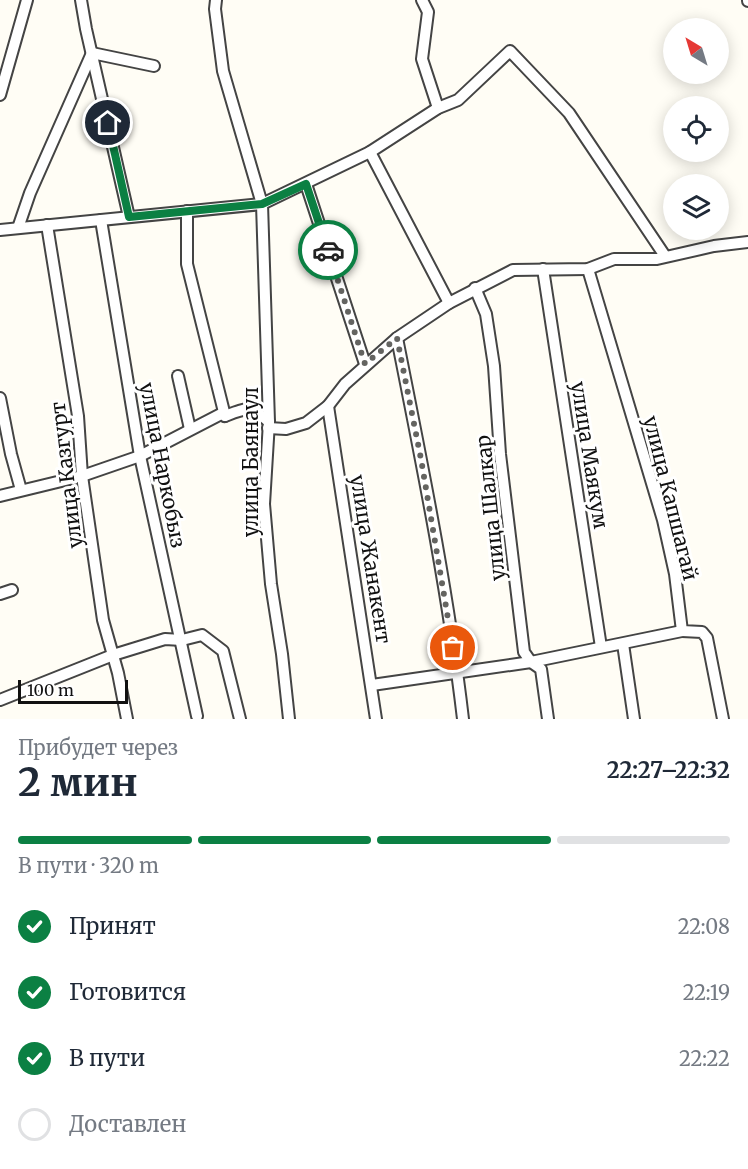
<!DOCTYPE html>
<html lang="ru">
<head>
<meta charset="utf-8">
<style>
	:root { --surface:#fff; --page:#f2f2f3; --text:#1f2937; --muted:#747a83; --line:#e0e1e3; --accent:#0b8043 }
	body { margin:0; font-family:Merriweather,serif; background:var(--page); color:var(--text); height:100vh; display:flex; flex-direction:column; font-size:22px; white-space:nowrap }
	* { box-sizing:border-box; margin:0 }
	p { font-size:20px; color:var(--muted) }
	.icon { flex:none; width:33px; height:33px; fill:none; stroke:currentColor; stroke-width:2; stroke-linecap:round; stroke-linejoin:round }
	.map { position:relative; height:719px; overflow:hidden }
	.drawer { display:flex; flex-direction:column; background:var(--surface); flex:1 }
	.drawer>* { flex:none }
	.needle { width:39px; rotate:322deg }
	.tools { position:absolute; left:663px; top:18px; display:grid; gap:12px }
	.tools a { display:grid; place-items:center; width:66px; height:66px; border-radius:50%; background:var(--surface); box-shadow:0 3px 15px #0003; font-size:30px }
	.scale { position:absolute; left:18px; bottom:15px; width:110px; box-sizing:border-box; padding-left:6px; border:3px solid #111; border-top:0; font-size:16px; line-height:21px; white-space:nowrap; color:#111; -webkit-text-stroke:4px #fff; paint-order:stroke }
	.pin { position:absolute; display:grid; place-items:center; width:51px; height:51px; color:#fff; margin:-26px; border:3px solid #fff; border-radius:50%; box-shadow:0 2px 6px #0007 }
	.courier { position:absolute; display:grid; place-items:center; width:60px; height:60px; margin:-30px; border:4px solid #0b8043; border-radius:50%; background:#fff; color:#222; box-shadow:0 2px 8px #0007 }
	.summary em { font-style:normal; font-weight:700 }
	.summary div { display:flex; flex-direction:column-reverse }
	.summary { display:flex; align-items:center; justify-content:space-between; height:102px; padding:0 18px }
	h1 { font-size:39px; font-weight:700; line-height:45px }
	.bar { display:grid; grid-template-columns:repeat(4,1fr); gap:9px 6px; align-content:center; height:72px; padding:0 18px }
	.bar i { height:8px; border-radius:4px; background:var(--line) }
	.bar .selected { background:var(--accent) }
	.bar p { grid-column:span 4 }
	ol { padding:0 18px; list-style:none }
	li { display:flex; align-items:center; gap:18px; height:66px }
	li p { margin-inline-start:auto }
	li .icon { padding:6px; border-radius:50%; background:var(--accent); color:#fff; stroke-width:4 }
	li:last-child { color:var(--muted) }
	li i { width:33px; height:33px; border:3px solid var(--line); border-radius:50% }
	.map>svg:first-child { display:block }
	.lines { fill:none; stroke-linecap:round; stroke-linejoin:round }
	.minor-casing { stroke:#444; stroke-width:14 }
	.minor { stroke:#fff; stroke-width:10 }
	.done { stroke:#646461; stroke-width:6; stroke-dasharray:0 10.8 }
	.route { stroke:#0b8043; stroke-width:8 }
	.labels { text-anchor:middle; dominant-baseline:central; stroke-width:6; stroke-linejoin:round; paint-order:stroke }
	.street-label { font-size:20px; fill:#111; stroke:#fff }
</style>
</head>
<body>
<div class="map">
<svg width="748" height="719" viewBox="0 0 748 719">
	<rect width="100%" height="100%" fill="#fffdf5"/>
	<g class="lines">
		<g class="minor-casing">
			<g id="minor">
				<path d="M81,0l5,29 43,188"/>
				<path d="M216,0l-1,9 8,62 39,133 7,218 -5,82 7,80 11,70 7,65"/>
				<path d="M422,0l6,12 -6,47 16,49"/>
				<path d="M748,0v1"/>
				<path d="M0,95l27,-95"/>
				<path d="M370,152l68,-44 20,-8 52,-49 59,62 96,143"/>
				<path d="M306,184l59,180"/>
				<path d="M187,211v53l38,152"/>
				<path d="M101,220l39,236 57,260"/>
				<path d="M47,225l31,191 4,60 21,144 15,53 9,46"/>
				<path d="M18,228l12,-35 62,-140 62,13"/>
				<path d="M0,230l262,-26 108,-52 79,151"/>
				<path d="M543,269l58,378"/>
				<path d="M588,269l75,251 12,54 7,57 20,1 5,6 16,81"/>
				<path d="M475,288l11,26 8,52 6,88 24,198 7,10 10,7 7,50"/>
				<path d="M397,338c25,126 51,253 66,381"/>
				<path d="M178,376l12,53"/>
				<path d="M0,398l11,56 10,36"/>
				<path d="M328,406l48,313"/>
				<path d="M268,428l18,1 20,-6 22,-17 17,-22 52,-46 52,-35 64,-33 75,-1 26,-10h43l57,-13 34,-4"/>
				<path d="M0,496l82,-20 58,-20 83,-43 2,3c21,-8 26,-11 44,6"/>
				<path d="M0,594l12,-4"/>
				<path d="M623,644l11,75"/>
				<path d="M372,685l159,-23 151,-31"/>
				<path d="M0,700l113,-45 52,-16 17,1 20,-5 21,16 17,68"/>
			</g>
		</g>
		<use href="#minor" class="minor"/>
	</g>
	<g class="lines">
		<path class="done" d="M328,250l37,114 32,-26 24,121 32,189"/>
		<path class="route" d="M108,123l21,94 133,-13 44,-20 22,66"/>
	</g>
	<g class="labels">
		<g class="street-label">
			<text transform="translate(590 455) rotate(81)">улица Маякум</text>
			<text transform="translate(250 462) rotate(-90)">улица Баянаул</text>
			<text transform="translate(163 465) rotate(79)">улица Наркобыз</text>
			<text transform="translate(66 475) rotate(-97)">улица Казгурт</text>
			<text transform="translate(671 498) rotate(76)">улица Капшагай</text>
			<text transform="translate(490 508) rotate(-96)">улица Шалкар</text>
			<text transform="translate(371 559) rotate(81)">улица Жанакент</text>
		</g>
	</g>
</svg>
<div class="tools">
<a><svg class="needle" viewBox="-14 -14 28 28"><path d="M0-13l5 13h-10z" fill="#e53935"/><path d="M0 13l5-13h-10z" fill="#747a83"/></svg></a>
<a><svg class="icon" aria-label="locate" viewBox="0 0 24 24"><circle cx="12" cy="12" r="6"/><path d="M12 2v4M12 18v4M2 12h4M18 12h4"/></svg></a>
<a><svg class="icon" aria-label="layers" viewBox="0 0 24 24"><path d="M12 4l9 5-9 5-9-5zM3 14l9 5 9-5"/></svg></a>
</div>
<div class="scale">100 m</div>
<div class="pin" style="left:453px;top:648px;background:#ea580c"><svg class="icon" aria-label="bag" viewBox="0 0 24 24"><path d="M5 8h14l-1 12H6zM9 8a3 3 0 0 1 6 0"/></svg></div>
<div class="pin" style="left:108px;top:123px;background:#1f2937"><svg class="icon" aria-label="home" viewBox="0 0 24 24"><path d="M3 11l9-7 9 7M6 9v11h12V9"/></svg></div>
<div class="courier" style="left:328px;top:250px"><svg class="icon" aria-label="car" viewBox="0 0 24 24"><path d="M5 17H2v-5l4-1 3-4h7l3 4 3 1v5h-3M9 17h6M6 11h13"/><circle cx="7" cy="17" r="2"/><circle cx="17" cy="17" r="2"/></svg></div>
</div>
<section class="drawer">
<div class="summary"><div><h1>2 мин</h1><p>Прибудет через</p></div><em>22:27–22:32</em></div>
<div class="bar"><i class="selected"></i><i class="selected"></i><i class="selected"></i><i></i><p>В пути · 320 m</p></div>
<ol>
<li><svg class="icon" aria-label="check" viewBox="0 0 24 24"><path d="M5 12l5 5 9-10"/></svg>Принят<p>22:08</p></li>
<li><svg class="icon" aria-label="check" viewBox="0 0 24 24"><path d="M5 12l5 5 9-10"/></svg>Готовится<p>22:19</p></li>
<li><svg class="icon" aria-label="check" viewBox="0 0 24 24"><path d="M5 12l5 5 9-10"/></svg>В пути<p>22:22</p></li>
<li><i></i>Доставлен</li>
</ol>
</section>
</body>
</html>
